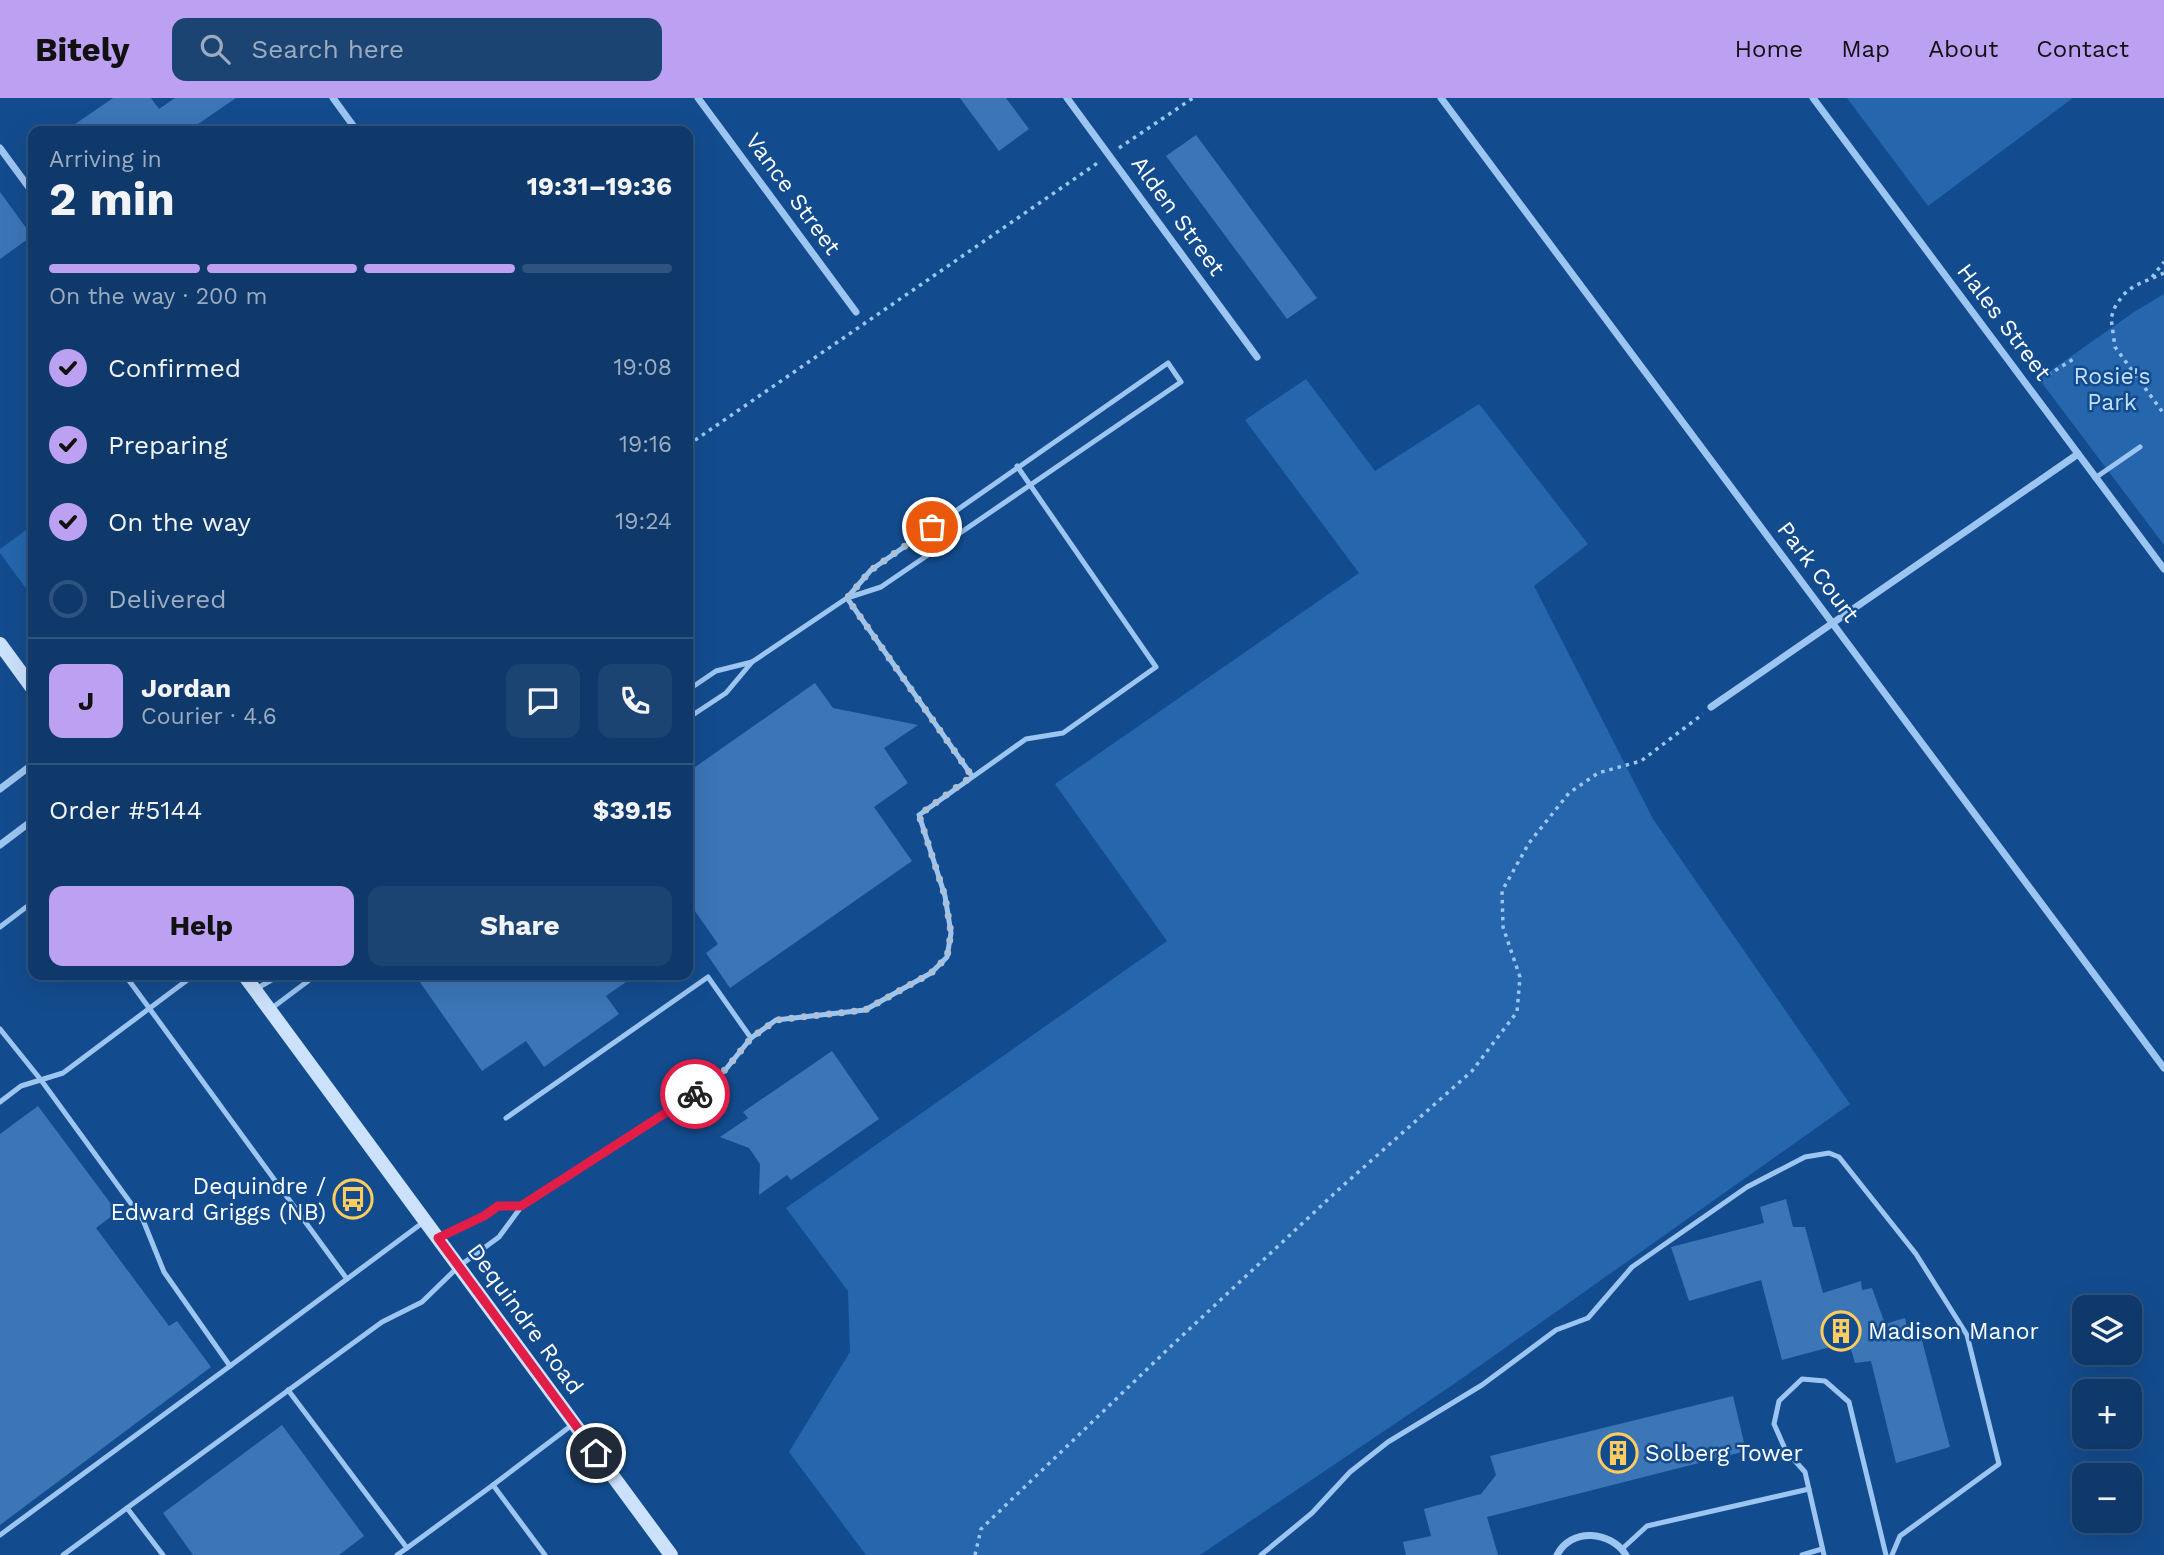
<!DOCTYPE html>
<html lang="en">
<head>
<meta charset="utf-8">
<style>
	:root { --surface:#0e396a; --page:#1c4472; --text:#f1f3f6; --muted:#9bacc1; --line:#2e537e; --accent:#bca0f2 }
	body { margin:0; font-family:"Work Sans",sans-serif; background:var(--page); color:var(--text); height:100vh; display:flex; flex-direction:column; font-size:26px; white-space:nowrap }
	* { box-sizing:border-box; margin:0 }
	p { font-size:23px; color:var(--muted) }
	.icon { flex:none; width:38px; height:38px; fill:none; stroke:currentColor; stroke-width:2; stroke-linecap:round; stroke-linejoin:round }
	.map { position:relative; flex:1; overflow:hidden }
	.sheet { position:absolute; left:28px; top:28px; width:665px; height:854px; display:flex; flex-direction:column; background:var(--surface); border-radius:14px; box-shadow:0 7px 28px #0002,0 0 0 2px var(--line) }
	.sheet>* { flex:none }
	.fabs { position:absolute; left:2072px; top:1197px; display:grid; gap:14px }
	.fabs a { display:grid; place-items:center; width:70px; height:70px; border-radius:14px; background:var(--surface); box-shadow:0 7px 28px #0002,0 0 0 2px var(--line); font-size:35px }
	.pin { position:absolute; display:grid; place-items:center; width:60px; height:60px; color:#fff; margin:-30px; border:4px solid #fff; border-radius:50%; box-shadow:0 2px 7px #0007 }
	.courier { position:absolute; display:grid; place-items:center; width:70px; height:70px; margin:-35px; border:5px solid #e11d48; border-radius:50%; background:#fff; color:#222; box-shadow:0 2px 9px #0007 }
	.overview em { font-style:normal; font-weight:700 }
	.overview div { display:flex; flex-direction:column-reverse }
	.overview { display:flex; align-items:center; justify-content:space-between; height:119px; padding:0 21px }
	h1 { font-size:46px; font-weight:700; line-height:52px }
	.bar { display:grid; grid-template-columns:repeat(4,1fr); gap:10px 7px; align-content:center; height:84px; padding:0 21px }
	.bar i { height:9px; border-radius:5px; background:var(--line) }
	.bar .selected { background:var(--accent) }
	.bar p { grid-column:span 4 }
	.line { display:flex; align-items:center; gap:18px; padding:0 21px; border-top:2px solid var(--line) }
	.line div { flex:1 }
	.round { display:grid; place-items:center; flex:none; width:74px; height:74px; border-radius:14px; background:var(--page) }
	ol { padding:0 21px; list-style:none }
	li { display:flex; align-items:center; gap:21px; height:77px }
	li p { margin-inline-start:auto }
	li .icon { padding:7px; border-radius:50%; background:var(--accent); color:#111; stroke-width:4 }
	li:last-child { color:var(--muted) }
	li i { width:38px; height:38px; border:4px solid var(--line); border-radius:50% }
	.action { display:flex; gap:14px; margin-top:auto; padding:14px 21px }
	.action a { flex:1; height:80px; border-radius:14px; background:var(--accent); color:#111; font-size:28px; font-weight:700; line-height:80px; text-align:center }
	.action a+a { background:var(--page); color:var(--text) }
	header { display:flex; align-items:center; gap:42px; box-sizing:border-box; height:98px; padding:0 35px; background:var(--accent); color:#111 }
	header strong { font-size:33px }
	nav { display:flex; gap:38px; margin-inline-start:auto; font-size:24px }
	.search { width:490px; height:63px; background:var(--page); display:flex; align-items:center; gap:18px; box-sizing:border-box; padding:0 24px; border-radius:14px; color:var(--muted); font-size:26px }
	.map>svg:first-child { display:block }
	.green { fill:#2566ad }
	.building { fill:#3c76b7 }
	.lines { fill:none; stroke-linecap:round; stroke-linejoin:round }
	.path { stroke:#9dc5f1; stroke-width:3.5; stroke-dasharray:3.5 5; stroke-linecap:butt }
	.service { stroke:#9dc5f1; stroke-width:5 }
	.minor { stroke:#9dc5f1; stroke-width:7 }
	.secondary { stroke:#cbe1fc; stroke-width:14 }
	.done { stroke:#acc0d7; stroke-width:7; stroke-dasharray:0 12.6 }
	.route { stroke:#e11d48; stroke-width:9 }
	.labels { text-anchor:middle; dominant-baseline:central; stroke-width:5; stroke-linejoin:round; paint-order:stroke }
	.street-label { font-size:23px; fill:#fff; stroke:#134c8e }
	.park-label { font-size:23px; fill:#c3dffc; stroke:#134c8e }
	.poi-label { font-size:23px; fill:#fff; stroke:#134c8e; text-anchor:start }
</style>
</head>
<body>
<header>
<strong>Bitely</strong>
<div class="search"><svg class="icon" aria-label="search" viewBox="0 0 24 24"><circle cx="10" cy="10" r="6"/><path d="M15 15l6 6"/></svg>Search here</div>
<nav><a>Home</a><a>Map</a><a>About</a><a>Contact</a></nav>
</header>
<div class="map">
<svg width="2164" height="1457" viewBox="0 0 2164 1457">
	<rect width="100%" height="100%" fill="#134c8e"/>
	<g class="green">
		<path d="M1847,0h226l-145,108z"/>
		<path d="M2164,196v251l-125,-166 95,-67z"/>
		<path d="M1306,281l69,92 104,-67 109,140 -54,42 119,233 197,285 -396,280 -254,171h-334l-77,-103 61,-100 -2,-61 -62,-83 381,-267 -112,-157 304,-211 -114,-153z"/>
		<path d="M33,427v73l-33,-45v-4z"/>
	</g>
	<g class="building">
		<path d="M113,0h38l8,11 16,-11h61l-48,33h-123z"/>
		<path d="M960,0h46l23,31 -30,22z"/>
		<path d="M1196,37l121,163 -30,21 -121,-163z"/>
		<path d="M0,94l32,44 -32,23z"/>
		<path d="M815,585l18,25 85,17 -34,23 24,35 -34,24 38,54 -182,127 -24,-35 12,-9 -30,-43v-129z"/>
		<path d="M415,877h221l-30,21 13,18 -75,53 -18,-26 -44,30z"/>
		<path d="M832,953l47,68 -88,61 -4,-5 -28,20 1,-31 -11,-16 -29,-11 28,-19 -5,-6z"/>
		<path d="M38,1008l79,106 -21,16 73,98 8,-5 34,46 -211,158v-391z"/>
		<path d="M1786,1101l7,28h12l18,66 38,-12 1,9 10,-2 13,36 20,-6 5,23 11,-4 29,110 -54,16 -25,-102 -16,2 -6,-21 -67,18 -21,-80 -72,21 -18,-54 93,-24 -4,-16z"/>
		<path d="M1733,1298l13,55 -259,66 11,38h-92l-3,-13 28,-6 -7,-27 57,-15 15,-19 -6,-19z"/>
		<path d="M282,1327l82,111 -25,19h-146l-30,-42z"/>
	</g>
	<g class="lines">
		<g class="path">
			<path d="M1119,50l74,-50"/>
			<path d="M2164,175l-30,13 -11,9 -8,12 -4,11 4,29 49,67"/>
			<path d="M2152,179l12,-15"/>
			<path d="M2048,277l27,-17"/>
			<path d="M688,347l411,-283"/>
			<path d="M975,1457l6,-26 186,-179 170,-159 135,-120 45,-59 3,-35 -17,-50 -1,-36 27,-48 40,-50 29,-20 43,-12 62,-47"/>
		</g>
		<g class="service">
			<path d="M2095,380l45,-31"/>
			<path d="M847,500l125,178"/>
			<path d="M752,564l95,-64 34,-11 300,-205 -13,-19 -297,207 -24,28"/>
			<path d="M688,592l28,-19 36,-9 -26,31 -38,25"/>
			<path d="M0,829l33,-25"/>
			<path d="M125,877l222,304"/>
			<path d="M256,891l24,-14"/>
			<path d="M272,910l44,-33"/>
			<path d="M0,931l41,51 102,140 21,52 66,94 195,-145"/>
			<path d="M0,1004l21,-16 42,-13 131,-98"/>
			<path d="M506,1020l202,-141 43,61"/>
			<path d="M521,1109l186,-121 19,-17 25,-31 25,-18 89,-10 66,-37 16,-16 4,-24 -6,-37 -26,-81 107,-76 37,-6 93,-66 -139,-201"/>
			<path d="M288,1292l119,158 86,-63 52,70"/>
			<path d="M493,1387l79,-60"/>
			<path d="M127,1410l255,-186 40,-20 36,-35 41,-30 22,-30 -23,-1 -14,10 -45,22"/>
			<path d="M0,1437l230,-169"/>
			<path d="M1622,1451l25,-23 162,-37"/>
			<path d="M63,1457l64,-47 36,47"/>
			<path d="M397,1457l10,-7"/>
			<path d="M1261,1457l51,-42 38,-41 38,-30 94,-57 74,-55 32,-12 44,-51 115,-80 58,-30 24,-4 10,4 77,97 51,81 32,129 -99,72 -8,19"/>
			<path d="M1802,1457l20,-6"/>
			<path d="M1824,1457l-19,-83 -19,-21 -12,-27 5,-23 23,-22 23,2 24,21 37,153"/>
		</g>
		<g class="minor">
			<path d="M333,0l24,33"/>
			<path d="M698,0l158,214"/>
			<path d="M1067,0l190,259"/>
			<path d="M1441,0l723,970"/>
			<path d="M1813,0l351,471"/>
			<path d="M0,50l33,45"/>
			<path d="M1711,609l367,-253"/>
			<path d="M0,691l33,-25"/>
			<path d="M0,747l33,-25"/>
			<path d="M1557,1457c14,-28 54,-24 69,0"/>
		</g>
		<g class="secondary">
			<path d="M0,546l33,45"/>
			<path d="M244,877l427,580"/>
		</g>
	</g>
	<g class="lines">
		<path class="done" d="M695,996l31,-25 25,-31 25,-18 89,-10 66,-37 16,-16 4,-24 -6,-37 -26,-81 53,-39 -125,-178 24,-28 61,-43"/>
		<path class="route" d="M596,1355l-158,-215 46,-22 14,-10h23l174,-112"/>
	</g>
	<defs>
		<g id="bus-ring" transform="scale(2.0125)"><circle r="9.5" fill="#134c8e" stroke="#ffcc5d" stroke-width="1.5"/><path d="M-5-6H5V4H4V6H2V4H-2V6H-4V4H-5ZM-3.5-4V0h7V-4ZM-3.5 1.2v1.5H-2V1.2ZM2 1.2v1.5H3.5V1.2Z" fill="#ffcc5d"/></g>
		<g id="building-ring" transform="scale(2.0125)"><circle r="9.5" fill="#134c8e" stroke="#ffcc5d" stroke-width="1.5"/><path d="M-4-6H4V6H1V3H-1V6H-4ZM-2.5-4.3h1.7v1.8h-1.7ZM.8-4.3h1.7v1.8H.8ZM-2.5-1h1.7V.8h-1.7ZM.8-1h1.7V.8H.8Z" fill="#ffcc5d"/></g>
	</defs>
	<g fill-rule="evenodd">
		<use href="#bus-ring" x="353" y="1101"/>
		<use href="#building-ring" x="1841" y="1233"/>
		<use href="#building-ring" x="1618" y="1355"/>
	</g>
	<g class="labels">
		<g class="street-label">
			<text transform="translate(793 96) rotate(54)">Vance Street</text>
			<text transform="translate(1178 118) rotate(54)">Alden Street</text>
			<text transform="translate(2004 224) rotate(53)">Hales Street</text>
			<text transform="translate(1818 474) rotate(53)">Park Court</text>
			<text transform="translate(525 1221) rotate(54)">Dequindre Road</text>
		</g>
		<g class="park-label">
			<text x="2112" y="278">Rosie's<tspan x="2112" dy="26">Park</tspan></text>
		</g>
		<g class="poi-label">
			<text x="326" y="1088" text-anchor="end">Dequindre /<tspan x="326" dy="26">Edward Griggs (NB)</tspan></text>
			<text x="1868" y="1233">Madison Manor</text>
			<text x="1645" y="1355">Solberg Tower</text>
		</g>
	</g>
</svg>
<div class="fabs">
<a><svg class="icon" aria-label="layers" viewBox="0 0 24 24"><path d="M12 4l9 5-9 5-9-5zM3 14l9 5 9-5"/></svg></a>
<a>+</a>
<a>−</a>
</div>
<div class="pin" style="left:932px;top:429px;background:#ea580c"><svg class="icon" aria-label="bag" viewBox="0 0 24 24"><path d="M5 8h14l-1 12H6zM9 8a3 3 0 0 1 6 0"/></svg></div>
<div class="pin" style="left:596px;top:1355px;background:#1f2937"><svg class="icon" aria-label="home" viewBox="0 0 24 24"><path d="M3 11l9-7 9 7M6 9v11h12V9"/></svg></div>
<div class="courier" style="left:695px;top:996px"><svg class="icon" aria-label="bike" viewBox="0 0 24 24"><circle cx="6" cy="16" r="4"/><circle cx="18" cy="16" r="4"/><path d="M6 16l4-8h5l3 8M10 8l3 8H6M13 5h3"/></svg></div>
<section class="sheet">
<div class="overview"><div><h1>2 min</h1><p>Arriving in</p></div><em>19:31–19:36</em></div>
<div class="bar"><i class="selected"></i><i class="selected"></i><i class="selected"></i><i></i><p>On the way · 200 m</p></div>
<ol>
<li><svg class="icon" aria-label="check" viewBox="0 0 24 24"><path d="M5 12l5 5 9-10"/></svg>Confirmed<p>19:08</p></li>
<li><svg class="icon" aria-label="check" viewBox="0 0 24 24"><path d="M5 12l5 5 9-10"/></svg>Preparing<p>19:16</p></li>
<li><svg class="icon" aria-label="check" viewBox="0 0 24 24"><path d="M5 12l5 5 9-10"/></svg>On the way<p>19:24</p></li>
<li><i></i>Delivered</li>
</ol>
<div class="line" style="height:126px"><b class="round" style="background:var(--accent);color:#111">J</b><div><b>Jordan</b><p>Courier · 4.6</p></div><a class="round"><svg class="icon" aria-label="chat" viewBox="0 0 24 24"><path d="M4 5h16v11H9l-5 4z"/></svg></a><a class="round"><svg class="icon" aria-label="phone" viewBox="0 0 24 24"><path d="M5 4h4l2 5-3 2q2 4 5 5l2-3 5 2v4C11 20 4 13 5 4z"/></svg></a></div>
<div class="line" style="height:91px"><div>Order #5144</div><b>$39.15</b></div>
<div class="action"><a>Help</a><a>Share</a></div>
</section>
</div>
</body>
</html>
